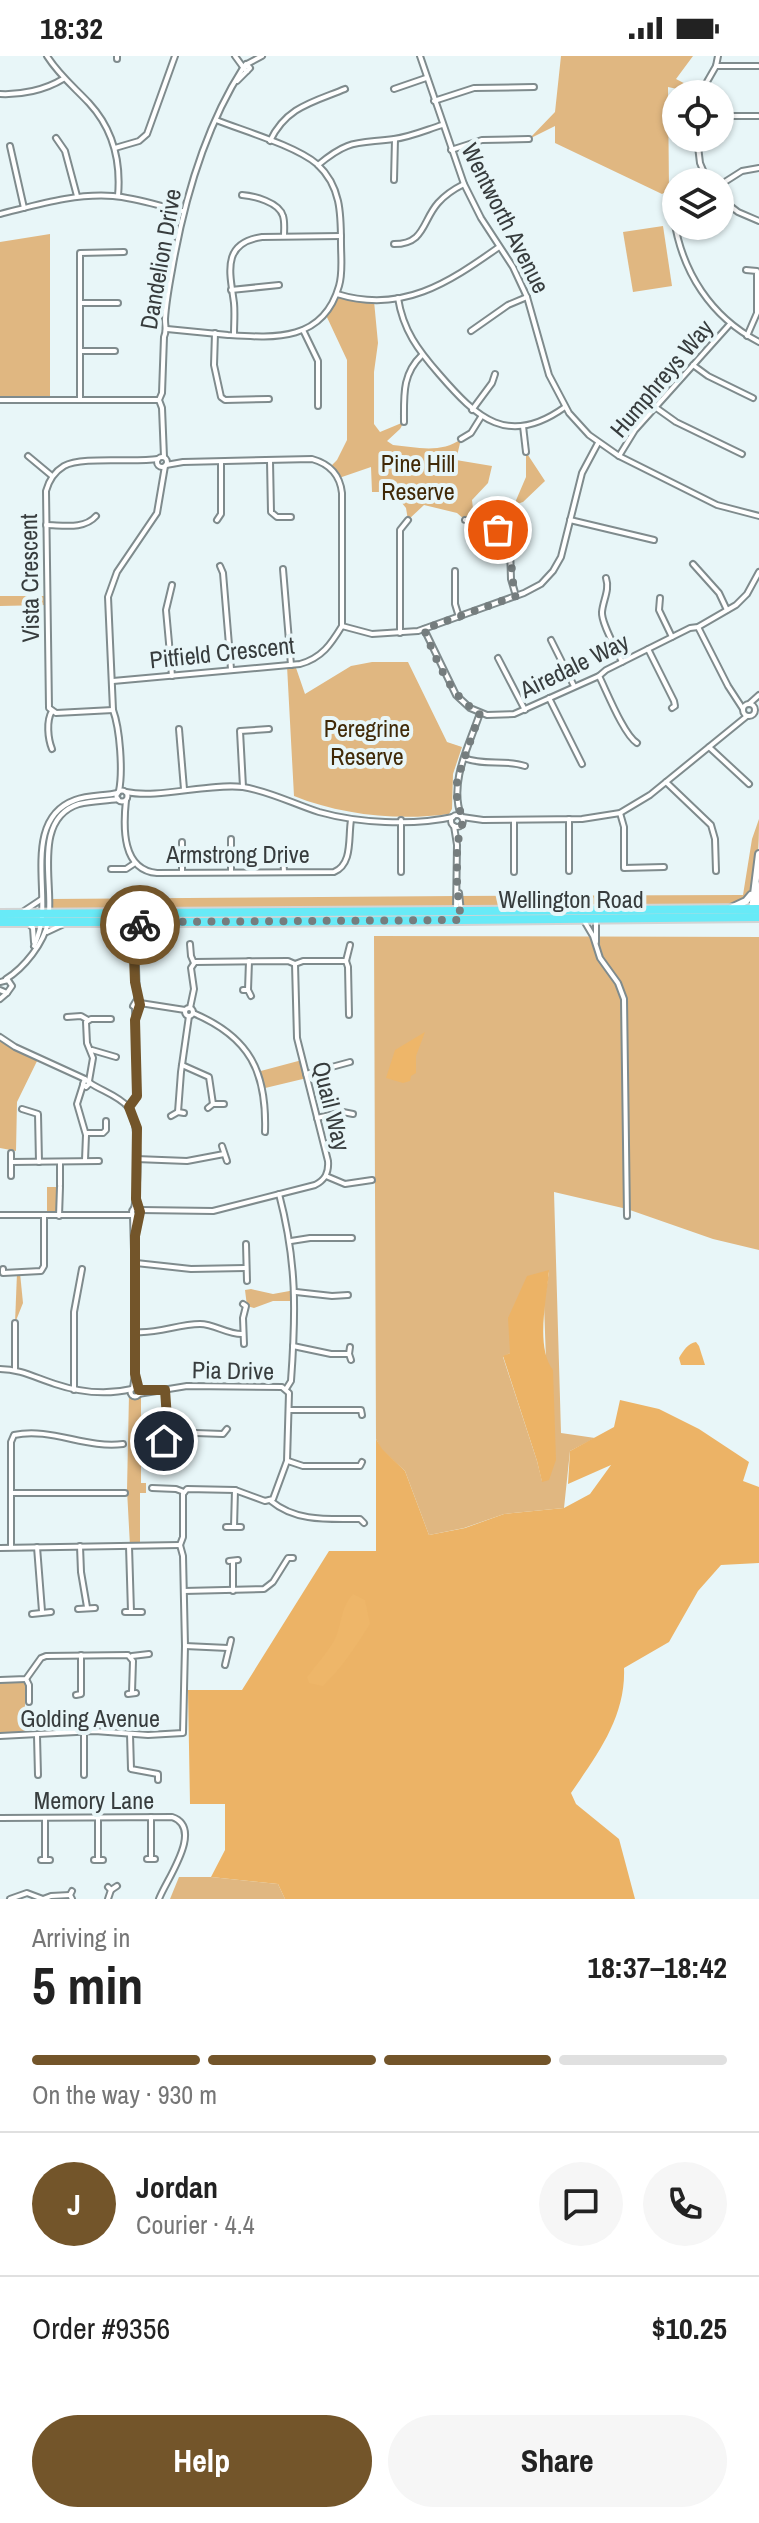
<!DOCTYPE html>
<html lang="en">
<head>
<meta charset="utf-8">
<style>
	:root { --surface:#fff; --page:#f6f6f6; --text:#222; --muted:#767676; --line:#e0e0e0; --accent:#73552a }
	body { margin:0; font-family:"Archivo Narrow",sans-serif; background:var(--page); color:var(--text); height:100vh; display:flex; flex-direction:column; font-size:30px; white-space:nowrap }
	* { box-sizing:border-box; margin:0 }
	p { font-size:26px; color:var(--muted) }
	.icon { flex:none; width:44px; height:44px; fill:none; stroke:currentColor; stroke-width:2; stroke-linecap:round; stroke-linejoin:round }
	.map { position:relative; height:1843px; overflow:hidden }
	.panel { display:flex; flex-direction:column; background:var(--surface); flex:1 }
	.panel>* { flex:none }
	.buttons { position:absolute; left:662px; top:24px; display:grid; gap:16px }
	.buttons a { display:grid; place-items:center; width:72px; height:72px; border-radius:50%; background:var(--surface); box-shadow:0 2px 6px #0004; font-size:40px }
	.pin { position:absolute; display:grid; place-items:center; width:68px; height:68px; color:#fff; margin:-34px; border:4px solid #fff; border-radius:50%; box-shadow:0 2px 8px #0007 }
	.courier { position:absolute; display:grid; place-items:center; width:80px; height:80px; margin:-40px; border:6px solid #73552a; border-radius:50%; background:#fff; color:#222; box-shadow:0 2px 10px #0007 }
	.overview em { font-style:normal; font-weight:800 }
	.overview div { display:flex; flex-direction:column-reverse }
	.overview { display:flex; align-items:center; justify-content:space-between; height:136px; padding:0 32px }
	h1 { font-size:52px; font-weight:800; line-height:60px }
	.bar { display:grid; grid-template-columns:repeat(4,1fr); gap:12px 8px; align-content:center; height:96px; padding:0 32px }
	.bar i { height:10px; border-radius:6px; background:var(--line) }
	.bar .current { background:var(--accent) }
	.bar p { grid-column:span 4 }
	.line { display:flex; align-items:center; gap:20px; padding:0 32px; border-top:2px solid var(--line) }
	.line div { flex:1 }
	.round { display:grid; place-items:center; flex:none; width:84px; height:84px; border-radius:42px; background:var(--page) }
	.button { display:flex; gap:16px; margin-top:auto; padding:16px 32px }
	.button a { flex:1; height:92px; border-radius:48px; background:var(--accent); color:#fff; font-size:32px; font-weight:800; line-height:92px; text-align:center }
	.button a+a { background:var(--page); color:var(--text) }
	.status { display:flex; justify-content:space-between; align-items:center; height:56px; padding:0 40px; background:var(--surface); direction:ltr }
	.status svg { height:22px; fill:currentColor }
	.map>svg:first-child { display:block }
	.green { fill:#e0b781; fill-rule:evenodd }
	.forest { fill:#ecb366 }
	.water { fill:#eeb669 }
	.lines { fill:none; stroke-linecap:round; stroke-linejoin:round }
	.street-casing { stroke:#7f8b8d; stroke-width:8 }
	.secondary-casing { stroke:#7f8b8d; stroke-width:10 }
	.primary-casing { stroke:#d3d4d4; stroke-width:12 }
	.street { stroke:#fff; stroke-width:4 }
	.secondary { stroke:#fff; stroke-width:6 }
	.primary { stroke:#68eaf7; stroke-width:8 }
	.done { stroke:#757d7e; stroke-width:8; stroke-dasharray:0 14.4 }
	.route { stroke:#73552a; stroke-width:10 }
	.labels { text-anchor:middle; dominant-baseline:central; stroke-width:8; stroke-linejoin:round; paint-order:stroke }
	.street-label { font-size:24px; fill:#373c3d; stroke:#e8f6f8 }
	.park-label { font-size:24px; fill:#402907; stroke:#e8f6f8 }
</style>
</head>
<body>
<div class="status"><b>18:32</b><svg viewBox="0 0 49 12"><path d="M0 12V9h3v3zM5 12V6h3v6zM10 12V3h3v9zM15 12V0h3v12zM26 1h20v11H26zM47 4h2v5h-2z"/></svg></div>
<div class="map">
<svg width="759" height="1843" viewBox="0 0 759 1843">
	<rect width="100%" height="100%" fill="#e8f6f8"/>
	<g class="green">
		<path d="M561,0h132l-17,23 25,13 -1,2 -32,-7 1,103 -7,4 -107,-51v-17l-26,13 26,-27z"/>
		<path d="M663,170l9,60 -39,6 -10,-60z"/>
		<path d="M50,178v166h-50v-158z"/>
		<path d="M337,238l37,7 4,42 -4,29v52l6,8 24,-10 -4,7 -13,12 6,4c22,2 48,9 68,-6l-5,21 36,6 -4,17 -16,17 2,17 -9,3 -8,-7 -33,-8 -16,15 -2,-12 -13,-16h-21l-1,-25 -32,11 -9,-11 7,-7 10,-20v-80l-22,-47z"/>
		<path d="M526,396l19,29 -22,21 -9,3 12,-28z"/>
		<path d="M0,540h46l1,9 -47,1z"/>
		<path d="M372,606h36l39,80 15,5 -9,27 -1,35 -3,5c-50,7 -108,1 -155,-18l-7,-130 8,-1 10,29 46,-28z"/>
		<path d="M759,763c0,27 -1,52 -9,78l-15,8 -274,6 -4,-15 286,-1 9,-56z"/>
		<path d="M457,840l-1,15 -407,2v-14z"/>
		<path d="M374,880l385,1v313l-46,-11 -86,-30 -73,-17 7,241 34,5 -25,13 -6,57 -60,6 -40,14 -35,7 -24,-64 -24,-22 -5,-10zM549,1215l-5,33 2,57 -4,120 -5,-20 -34,-104 7,-4z"/>
		<path d="M0,981l38,22 -21,43 -1,49 -16,-3z"/>
		<path d="M302,1004l5,18 -46,11 -4,-17z"/>
		<path d="M47,1131h13l-1,29 -12,-1z"/>
		<path d="M17,1217h3l3,30 -8,20z"/>
		<path d="M251,1233l22,5 22,-4 1,11h-23l-19,7 -7,-2 -2,-16z"/>
		<path d="M129,1338l6,2 6,-2v89h5v10h-6v53h-10l-3,-56z"/>
		<path d="M26,1623l3,23 -4,1v33h-25v-56z"/>
		<path d="M179,1821h32l67,7 7,15h-115z"/>
	</g>
	<g class="forest">
		<path d="M549,1214c-2,28 -14,77 4,100l3,90 -7,20 -7,2 -5,-21 -34,-105 7,-3 -2,-35 19,-42z"/>
		<path d="M620,1344l39,9 40,20 50,33 -6,19 16,6v76l-38,2 -23,26 -29,51 -45,26c2,49 -27,87 -53,125l5,11 43,35 16,60h-350l-7,-15 -67,-7 14,-27v-46h-35l-2,-114h54l87,-139h47v-112l6,10 23,22 24,64 36,-7 39,-14 60,-6 26,-14 21,-29 -43,19 2,-33 44,-24z"/>
	</g>
	<g class="water">
		<path d="M425,976l-9,24v17l-5,3 -1,5 -7,2 -17,-5 9,-28z"/>
		<path d="M696,1286l3,4 6,19h-24l-2,-7c4,-7 9,-15 17,-16z"/>
		<path d="M353,1538l12,6 5,24c-14,22 -28,44 -47,62l-14,-3 -2,-6c9,-12 19,-23 27,-36 8,-15 6,-33 19,-47z"/>
	</g>
	<g class="lines">
		<g class="street-casing">
			<g id="street">
				<path d="M47,0c12,19 27,31 42,47 24,26 32,59 29,93"/>
				<path d="M117,0v3"/>
				<path d="M235,0l8,11"/>
				<path d="M420,0l44,128 17,34 32,49 14,30 22,78 20,38 20,22 30,21 98,49 42,11"/>
				<path d="M246,8l4,4 -3,3 -4,-3z"/>
				<path d="M247,8l15,-8"/>
				<path d="M716,10h42"/>
				<path d="M237,25l10,-10"/>
				<path d="M394,33l32,-11"/>
				<path d="M0,38c21,1 45,-4 63,-15"/>
				<path d="M700,38l16,-28 2,-10"/>
				<path d="M434,45l40,-13 60,-1"/>
				<path d="M720,60h38"/>
				<path d="M56,82l9,13 12,45"/>
				<path d="M697,82l3,25 8,19"/>
				<path d="M270,85c16,-34 43,-39 75,-52"/>
				<path d="M10,90l14,62"/>
				<path d="M115,92l24,-7 8,-7 28,-78"/>
				<path d="M451,94l31,-10 47,-1"/>
				<path d="M318,109c31,-26 38,-21 76,-26 16,-2 32,-9 48,-14"/>
				<path d="M394,124l1,-41"/>
				<path d="M690,126l14,-7"/>
				<path d="M720,129l22,-14 17,-3"/>
				<path d="M676,133c-7,8 -3,19 -2,30 8,53 37,98 85,123"/>
				<path d="M242,139c12,1 37,7 41,21 2,6 1,14 1,20"/>
				<path d="M720,142l18,14 21,9"/>
				<path d="M0,158c37,-9 75,-21 113,-18 24,2 46,10 69,15"/>
				<path d="M394,188c31,0 28,-23 44,-41 7,-8 16,-14 26,-19"/>
				<path d="M746,214l11,1v42l-10,23"/>
				<path d="M231,234l48,-5"/>
				<path d="M337,238c65,20 111,-11 162,-47"/>
				<path d="M398,242c5,32 20,52 41,76 38,44 69,74 126,33"/>
				<path d="M80,247h38"/>
				<path d="M167,273c20,2 40,4 61,6 46,3 95,7 111,-49 4,-13 2,-28 2,-43 0,-29 0,-57 -24,-79 -21,-18 -73,-33 -101,-44"/>
				<path d="M303,274l15,31v45"/>
				<path d="M471,275l37,-26 19,-8"/>
				<path d="M215,277l-1,32 7,32 4,3 44,-1"/>
				<path d="M234,279c0,-11 1,-22 0,-32 -4,-30 -13,-60 28,-66l79,-1"/>
				<path d="M80,295h35"/>
				<path d="M693,309l15,11 45,22"/>
				<path d="M0,344h159"/>
				<path d="M80,344v-147l44,-1"/>
				<path d="M655,351l21,15 66,32"/>
				<path d="M472,354l20,-27 3,-9"/>
				<path d="M404,366c0,-27 -2,-48 18,-67"/>
				<path d="M523,370l3,26"/>
				<path d="M461,383l10,-6 10,-16"/>
				<path d="M28,400l24,20"/>
				<path d="M619,400l16,-26 95,-106"/>
				<circle cx="162" cy="406" r="5"/>
				<path d="M164,401l-2,-49 -3,-8 3,-7 2,-56c3,-7 1,-10 1,-18 1,-16 4,-33 7,-49 12,-70 32,-141 71,-202"/>
				<path d="M270,405l1,51 6,5h14"/>
				<path d="M217,464l4,-6v-52"/>
				<path d="M465,464l30,9 10,8 5,11 1,31 5,17"/>
				<path d="M570,464l84,20"/>
				<path d="M46,469c16,0 38,5 50,-9"/>
				<path d="M498,474l16,-25"/>
				<path d="M693,508l26,29 8,17"/>
				<path d="M220,510l3,7 8,96"/>
				<path d="M283,513l8,96"/>
				<path d="M455,515v33l4,13"/>
				<path d="M606,522c4,12 -3,22 -4,34 -1,11 15,38 20,50"/>
				<path d="M172,529l-6,25 6,66"/>
				<path d="M660,542l-1,12 13,27"/>
				<path d="M342,570l30,8 46,-3 106,-38 17,-9 12,-13 8,-14 21,-84 16,-30"/>
				<path d="M698,571l30,59 15,23"/>
				<path d="M424,573l32,66 14,13 17,7 27,-1 85,-38 7,-6 84,-42 8,-1 38,-22 11,-11 12,-22"/>
				<path d="M400,577v-103l8,-10"/>
				<path d="M551,584l23,46"/>
				<path d="M648,593l26,52 1,5 -3,2"/>
				<path d="M498,602l27,52"/>
				<path d="M599,620c8,16 25,59 38,67"/>
				<path d="M113,625l187,-17c22,-6 31,-20 42,-38v-133c-2,-18 -12,-29 -30,-34l-129,3 -17,3"/>
				<path d="M549,642l33,66"/>
				<path d="M749,648l10,-9"/>
				<circle cx="749" cy="654" r="6"/>
				<path d="M113,654l-57,3 -7,-5 -3,-217c3,-11 8,-19 18,-25 18,-10 69,-3 94,-7"/>
				<path d="M52,655c-6,10 -4,28 0,38"/>
				<path d="M179,673l5,60"/>
				<path d="M709,691l40,37"/>
				<path d="M464,702c20,8 41,1 61,8"/>
				<path d="M666,726l45,43 4,14 1,32"/>
				<path d="M243,731l-3,-56 29,-2"/>
				<circle cx="122" cy="740" r="5.5"/>
				<path d="M119,735c4,-20 1,-62 -6,-81l-5,-113 9,-25 40,-59 8,-47"/>
				<path d="M126,736c33,7 81,-9 117,-5 26,4 51,17 76,25 39,11 93,14 134,5"/>
				<path d="M126,744c-3,28 -4,70 31,73l177,-1c19,-8 14,-34 17,-52"/>
				<path d="M620,757l4,14v41l40,-1"/>
				<circle cx="457" cy="765" r="6"/>
				<path d="M461,760c-12,-35 8,-70 19,-103"/>
				<path d="M462,761l21,3 99,-1 38,-6 30,-18 97,-79"/>
				<path d="M569,763v52"/>
				<path d="M401,764v52"/>
				<path d="M514,764v52"/>
				<path d="M454,770l3,19 -1,66"/>
				<path d="M231,783v33"/>
				<path d="M182,786v30"/>
				<path d="M283,796l1,20"/>
				<path d="M111,813h15l9,-6"/>
				<path d="M459,837l2,19"/>
				<path d="M24,855l18,-12"/>
				<path d="M49,857c3,-34 -15,-95 30,-109 13,-3 26,-3 39,-5"/>
				<path d="M583,863l10,17 7,22 18,25 6,16 3,217"/>
				<path d="M596,863v23"/>
				<path d="M126,867c14,15 8,57 12,78"/>
				<path d="M30,869l3,3 1,14"/>
				<path d="M47,876l17,-8"/>
				<path d="M190,888l1,12 3,7"/>
				<path d="M34,890c4,-9 7,-19 8,-30 3,-38 -14,-99 33,-116 13,-5 29,-4 43,-7"/>
				<path d="M346,905l4,-16"/>
				<path d="M295,908l8,-3h43l2,6 1,48"/>
				<path d="M6,923c18,-11 38,-36 42,-57"/>
				<path d="M0,926l8,-2 4,6 -5,7 -7,-3"/>
				<path d="M243,934h5l3,6"/>
				<path d="M248,934l1,-29"/>
				<path d="M0,943l7,-6"/>
				<path d="M136,945l4,3 -2,4 -5,-2z"/>
				<path d="M140,947l45,7"/>
				<circle cx="189" cy="956" r="4"/>
				<path d="M193,957c57,24 74,59 72,119"/>
				<path d="M67,961l14,-1 7,4"/>
				<path d="M0,981l15,10 70,32"/>
				<path d="M92,994l24,7"/>
				<path d="M182,1009l27,12 4,27"/>
				<path d="M306,1018l44,-12"/>
				<path d="M85,1023l5,4 -4,4 -3,-3z"/>
				<path d="M89,1025l4,-23 -6,-15 -1,-21 5,-3h20"/>
				<path d="M90,1027c12,8 29,13 38,24 13,14 10,82 6,102"/>
				<path d="M83,1029l-6,19 9,31 -1,25"/>
				<path d="M130,1050l7,-10 -2,-88"/>
				<path d="M208,1052l5,-4h11"/>
				<path d="M22,1053l16,5 1,48"/>
				<path d="M178,1056l3,-40 8,-56"/>
				<path d="M171,1060l7,-4 6,1"/>
				<path d="M317,1062l26,-6 10,2"/>
				<path d="M86,1077h17l3,-3v-9"/>
				<path d="M222,1090l5,15"/>
				<path d="M136,1103l51,2 37,-7"/>
				<path d="M11,1106l88,-1"/>
				<path d="M11,1120v-23"/>
				<path d="M326,1120l19,8 27,-4"/>
				<path d="M60,1129v-23"/>
				<path d="M279,1138c18,68 17,118 12,187l-5,8"/>
				<circle cx="136" cy="1156" r="4"/>
				<path d="M140,1154l73,1 102,-26c10,-5 14,-12 13,-24l-31,-123 -2,-74 -7,-3 -93,1 -4,6 3,21 -4,19"/>
				<path d="M0,1159h133"/>
				<path d="M59,1160l1,-29"/>
				<path d="M291,1185l19,-3h42"/>
				<path d="M246,1188l1,37"/>
				<path d="M136,1207l55,6 54,-1"/>
				<path d="M3,1213v4l38,-2 3,-5v-51"/>
				<path d="M296,1236l36,4 16,-1"/>
				<path d="M243,1248l3,2 -3,12 1,26"/>
				<path d="M15,1267v47"/>
				<path d="M136,1276c22,2 42,-8 64,-8 15,0 28,11 43,10"/>
				<path d="M293,1290l38,8h18"/>
				<path d="M350,1291l-1,7 2,6"/>
				<path d="M0,1313c20,0 36,9 55,15 24,8 52,11 77,5"/>
				<circle cx="135" cy="1336" r="4.5"/>
				<path d="M133,1332l2,-14 1,-56 -3,-102"/>
				<path d="M74,1334v-78l8,-43"/>
				<path d="M165,1334l3,42 55,2 4,-5"/>
				<path d="M138,1338l49,-8 95,1 7,6 -2,68 -14,38 -8,2 -30,-11 -48,-1 -4,5v43l-3,8"/>
				<path d="M289,1354h72l1,5"/>
				<path d="M164,1395v-10l4,-9"/>
				<path d="M288,1405l15,5h57l2,-4"/>
				<path d="M152,1432l24,1 8,3"/>
				<path d="M12,1437h113"/>
				<path d="M271,1445c25,21 58,18 89,18l4,4"/>
				<path d="M226,1471h15"/>
				<path d="M234,1471l1,-37"/>
				<path d="M80,1490l1,26 6,35"/>
				<path d="M129,1490l2,66"/>
				<path d="M11,1491v-105l3,-7c37,-8 72,14 109,9"/>
				<path d="M37,1491l5,64"/>
				<path d="M0,1492l180,-3"/>
				<path d="M229,1505l9,-1"/>
				<path d="M233,1505v30"/>
				<path d="M184,1535l80,-2 9,-7 15,-24h5"/>
				<path d="M78,1553l17,-1"/>
				<path d="M125,1556h17"/>
				<path d="M32,1558l19,-2"/>
				<path d="M185,1590l43,2"/>
				<path d="M132,1600l17,-2"/>
				<path d="M225,1609l6,-25"/>
				<path d="M26,1623l3,6v17"/>
				<path d="M0,1624l26,-1 15,-21 5,-2 82,-1 5,6 -1,31"/>
				<path d="M128,1638l8,-1"/>
				<path d="M76,1639l5,-1v-39"/>
				<path d="M84,1677v42"/>
				<path d="M130,1678l1,35 27,5v6"/>
				<path d="M0,1680l95,-5 53,4 35,-2 2,-87 -2,-90 -3,-11"/>
				<path d="M37,1680l1,39"/>
				<path d="M151,1761v41"/>
				<path d="M0,1762l172,-1c33,11 -6,63 -13,82"/>
				<path d="M45,1763v39"/>
				<path d="M98,1802v-40"/>
				<path d="M147,1803h8"/>
				<path d="M41,1804h9"/>
				<path d="M94,1804h9"/>
				<path d="M108,1831l3,3 6,-4"/>
				<path d="M72,1835l-2,4 2,4"/>
				<path d="M10,1843l17,-6 16,6"/>
				<path d="M43,1843l8,-3 19,-1"/>
				<path d="M108,1843l3,-9"/>
			</g>
		</g>
		<g class="secondary-casing">
			<g id="secondary">
				<path d="M756,828l1,28"/>
				<path d="M731,852l15,-7 5,-6"/>
				<path d="M752,854l7,-56"/>
			</g>
		</g>
		<g class="primary-casing">
			<g id="primary">
				<path d="M0,858l759,-5"/>
				<path d="M0,866h255l504,-5"/>
			</g>
		</g>
		<use href="#street" class="street"/>
		<use href="#secondary" class="secondary"/>
		<use href="#primary" class="primary"/>
	</g>
	<g class="lines">
		<path class="done" d="M140,869l8,-3 313,-2 -4,-33v-42l6,-24 -6,-21v-20l23,-67c-30,-15 -44,-54 -56,-84l92,-33c-8,-25 1,-48 -18,-66"/>
		<path class="route" d="M140,869l-7,8 2,49 5,23 -5,15 2,76 -8,11 8,21 -1,71 4,13 -5,24v138l4,16h26l3,42 -4,9"/>
	</g>
	<g class="labels">
		<g class="street-label">
			<text transform="translate(506 162) rotate(63)">Wentworth Avenue</text>
			<text transform="translate(160 203) rotate(-80)">Dandelion Drive</text>
			<text transform="translate(661 322) rotate(-50)">Humphreys Way</text>
			<text transform="translate(29 522) rotate(-91)">Vista Crescent</text>
			<text transform="translate(222 596) rotate(-6)">Pitfield Crescent</text>
			<text transform="translate(574 609) rotate(-26)">Airedale Way</text>
			<text x="238" y="798">Armstrong Drive</text>
			<text x="571" y="843">Wellington Road</text>
			<text transform="translate(332 1050) rotate(76)">Quail Way</text>
			<text transform="translate(233 1314) rotate(1)">Pia Drive</text>
			<text x="90" y="1662">Golding Avenue</text>
			<text x="94" y="1744">Memory Lane</text>
		</g>
		<g class="park-label">
			<text x="418" y="407">Pine Hill<tspan x="418" dy="28">Reserve</tspan></text>
			<text x="367" y="672">Peregrine<tspan x="367" dy="28">Reserve</tspan></text>
		</g>
	</g>
</svg>
<div class="buttons">
<a><svg class="icon" aria-label="locate" viewBox="0 0 24 24"><circle cx="12" cy="12" r="6"/><path d="M12 2v4M12 18v4M2 12h4M18 12h4"/></svg></a>
<a><svg class="icon" aria-label="layers" viewBox="0 0 24 24"><path d="M12 4l9 5-9 5-9-5zM3 14l9 5 9-5"/></svg></a>
</div>
<div class="pin" style="left:498px;top:474px;background:#ea580c"><svg class="icon" aria-label="bag" viewBox="0 0 24 24"><path d="M5 8h14l-1 12H6zM9 8a3 3 0 0 1 6 0"/></svg></div>
<div class="pin" style="left:164px;top:1385px;background:#1f2937"><svg class="icon" aria-label="home" viewBox="0 0 24 24"><path d="M3 11l9-7 9 7M6 9v11h12V9"/></svg></div>
<div class="courier" style="left:140px;top:869px"><svg class="icon" aria-label="bike" viewBox="0 0 24 24"><circle cx="6" cy="16" r="4"/><circle cx="18" cy="16" r="4"/><path d="M6 16l4-8h5l3 8M10 8l3 8H6M13 5h3"/></svg></div>
</div>
<section class="panel">
<div class="overview"><div><h1>5 min</h1><p>Arriving in</p></div><em>18:37–18:42</em></div>
<div class="bar"><i class="current"></i><i class="current"></i><i class="current"></i><i></i><p>On the way · 930 m</p></div>
<div class="line" style="height:144px"><b class="round" style="background:var(--accent);color:#fff">J</b><div><b>Jordan</b><p>Courier · 4.4</p></div><a class="round"><svg class="icon" aria-label="chat" viewBox="0 0 24 24"><path d="M4 5h16v11H9l-5 4z"/></svg></a><a class="round"><svg class="icon" aria-label="phone" viewBox="0 0 24 24"><path d="M5 4h4l2 5-3 2q2 4 5 5l2-3 5 2v4C11 20 4 13 5 4z"/></svg></a></div>
<div class="line" style="height:104px"><div>Order #9356</div><b>$10.25</b></div>
<div class="button"><a>Help</a><a>Share</a></div>
</section>
</body>
</html>
